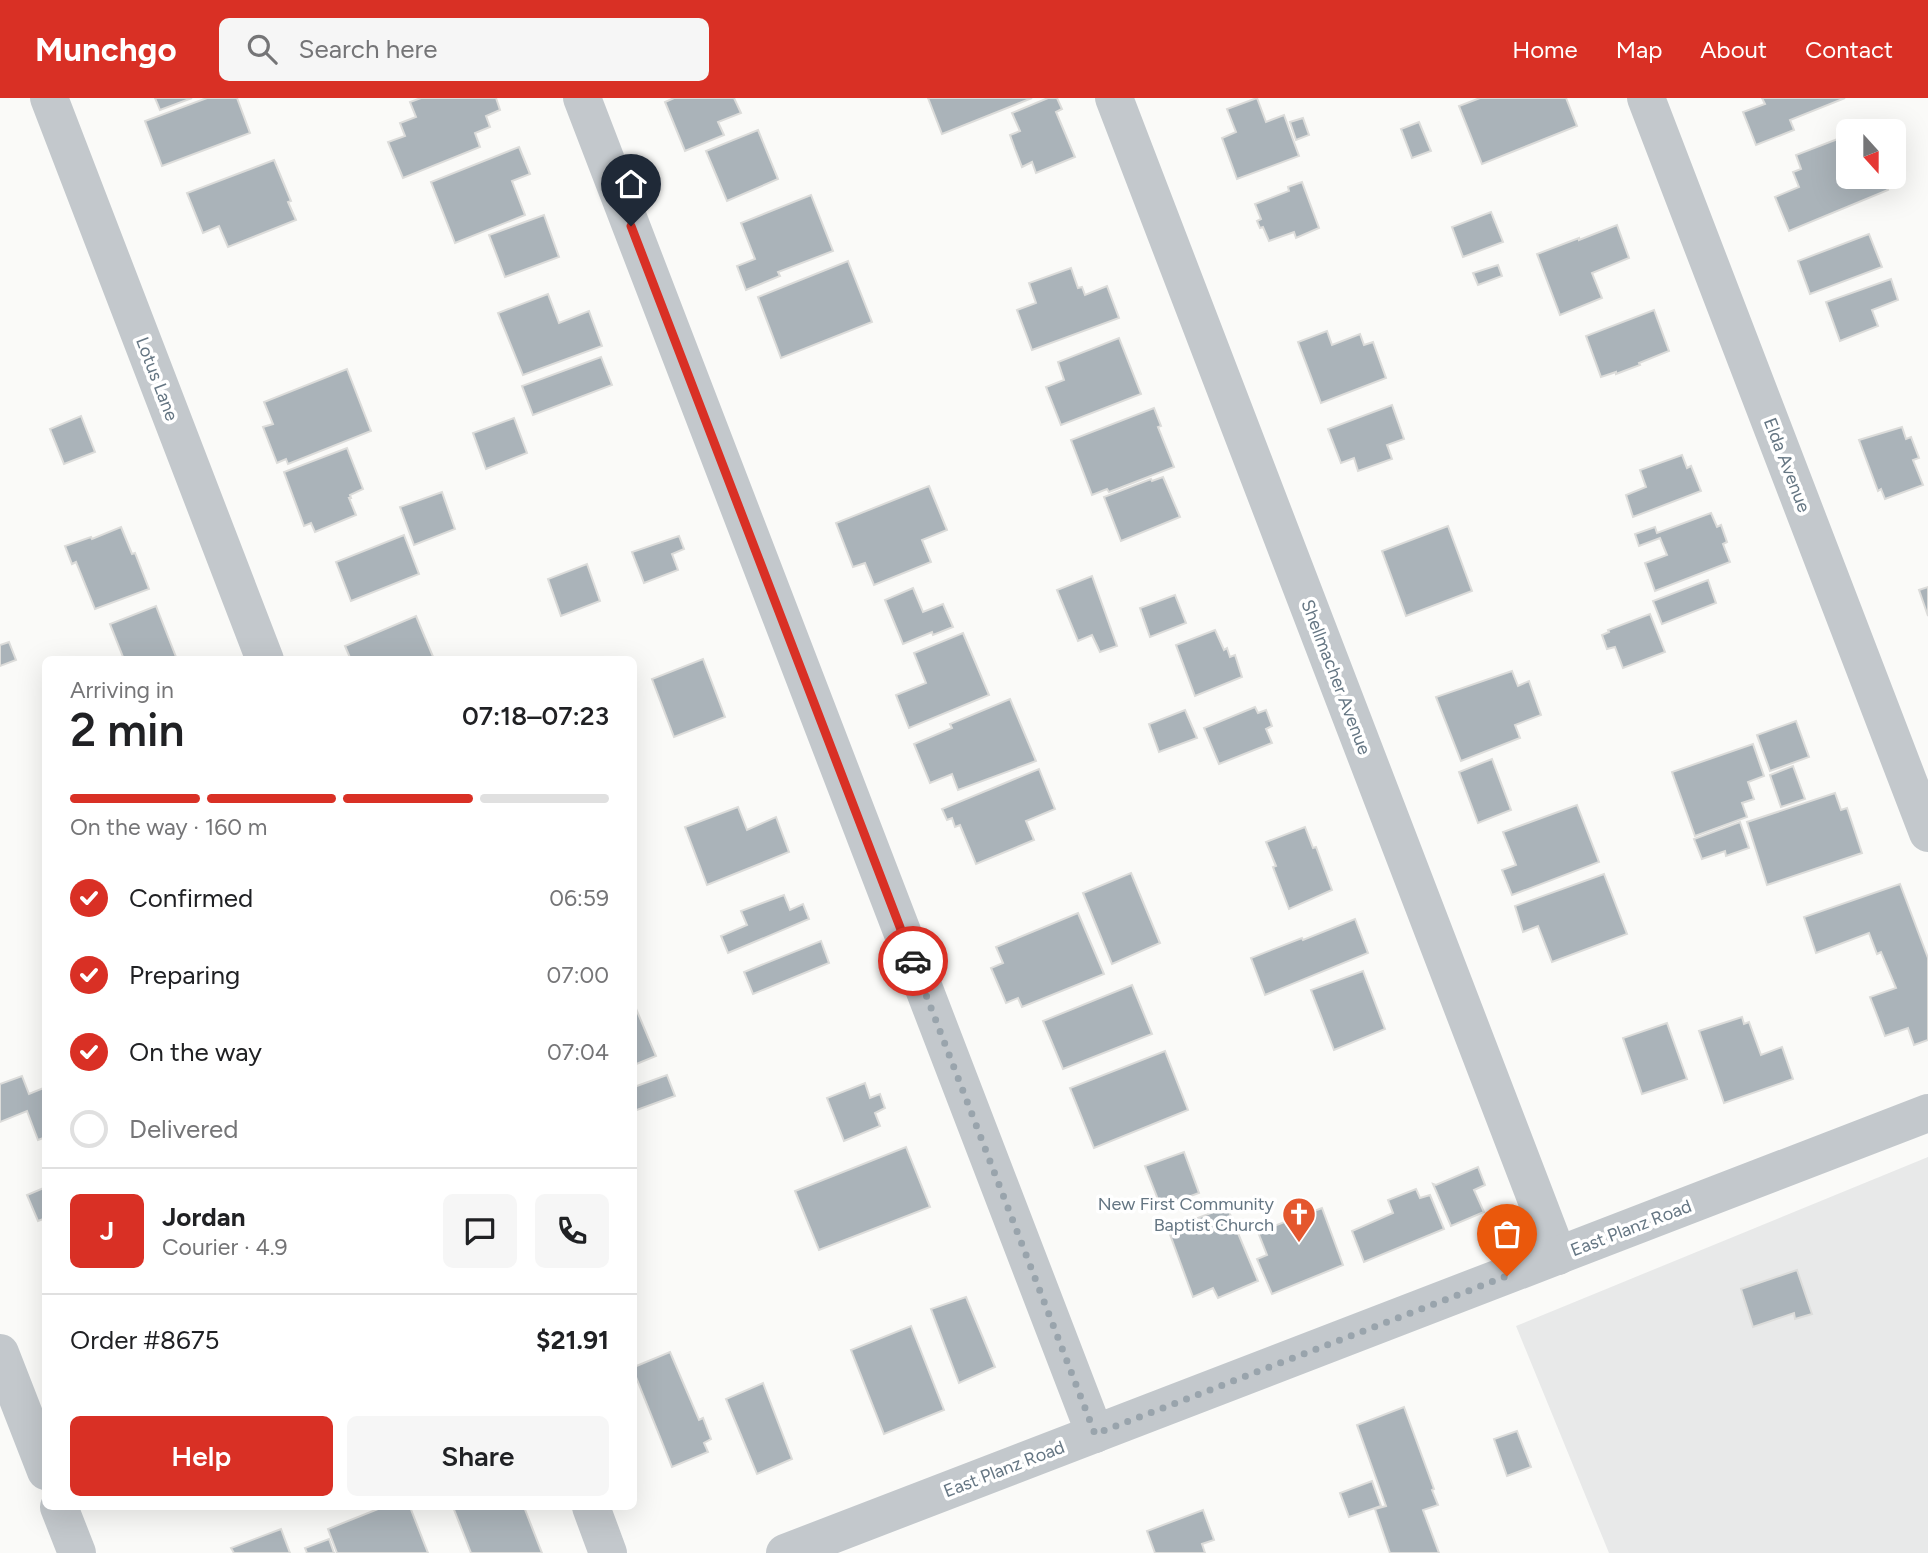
<!DOCTYPE html>
<html lang="en">
<head>
<meta charset="utf-8">
<style>
	:root { --surface:#fff; --page:#f6f6f6; --text:#202124; --muted:#757577; --line:#e0e0e0; --accent:#d93025 }
	body { margin:0; font-family:Figtree,sans-serif; background:var(--page); color:var(--text); height:100vh; display:flex; flex-direction:column; font-size:26px; white-space:nowrap }
	* { box-sizing:border-box; margin:0 }
	p { font-size:23px; color:var(--muted) }
	.icon { flex:none; width:38px; height:38px; fill:none; stroke:currentColor; stroke-width:2; stroke-linecap:round; stroke-linejoin:round }
	.map { position:relative; flex:1; overflow:hidden }
	.details { position:absolute; left:42px; top:558px; width:595px; height:854px; display:flex; flex-direction:column; background:var(--surface); border-radius:10px; box-shadow:0 7px 28px #0002 }
	.details>* { flex:none }
	.needle { width:46px; rotate:159deg }
	.tools { position:absolute; left:1836px; top:21px; display:grid; gap:14px }
	.tools a { display:grid; place-items:center; width:70px; height:70px; border-radius:10px; background:var(--surface); box-shadow:0 7px 28px #0002; font-size:35px }
	.pin { position:absolute; display:grid; place-items:center; width:60px; height:60px; color:#fff; margin:-72px -30px; border-radius:50% 50% 50% 0; rotate:-45deg; box-shadow:0 0 7px #0007 }
	.pin .icon { rotate:45deg }
	.courier { position:absolute; display:grid; place-items:center; width:70px; height:70px; margin:-35px; border:5px solid #d93025; border-radius:50%; background:#fff; color:#222; box-shadow:0 2px 9px #0007 }
	.head em { font-style:normal; font-weight:600 }
	.head div { display:flex; flex-direction:column-reverse }
	.head { display:flex; align-items:center; justify-content:space-between; height:119px; padding:0 28px }
	h1 { font-size:46px; font-weight:600; line-height:52px }
	.bar { display:grid; grid-template-columns:repeat(4,1fr); gap:10px 7px; align-content:center; height:84px; padding:0 28px }
	.bar i { height:9px; border-radius:5px; background:var(--line) }
	.bar .active { background:var(--accent) }
	.bar p { grid-column:span 4 }
	.line { display:flex; align-items:center; gap:18px; padding:0 28px; border-top:2px solid var(--line) }
	.line div { flex:1 }
	.round { display:grid; place-items:center; flex:none; width:74px; height:74px; border-radius:10px; background:var(--page) }
	ol { padding:0 28px; list-style:none }
	li { display:flex; align-items:center; gap:21px; height:77px }
	li p { margin-inline-start:auto }
	li .icon { padding:7px; border-radius:50%; background:var(--accent); color:#fff; stroke-width:4 }
	li:last-child { color:var(--muted) }
	li i { width:38px; height:38px; border:4px solid var(--line); border-radius:50% }
	.action { display:flex; gap:14px; margin-top:auto; padding:14px 28px }
	.action a { flex:1; height:80px; border-radius:10px; background:var(--accent); color:#fff; font-size:28px; font-weight:600; line-height:80px; text-align:center }
	.action a+a { background:var(--page); color:var(--text) }
	header { display:flex; align-items:center; gap:42px; box-sizing:border-box; height:98px; padding:0 35px; background:var(--accent); color:#fff }
	header strong { font-size:33px }
	nav { display:flex; gap:38px; margin-inline-start:auto; font-size:24px }
	.search { width:490px; height:63px; background:var(--page); display:flex; align-items:center; gap:18px; box-sizing:border-box; padding:0 24px; border-radius:10px; color:var(--muted); font-size:26px }
	.map>svg:first-child { display:block }
	.built { fill:#e8e9e9 }
	.building { fill:#aab3b9; stroke:#dcdcda; stroke-width:2 }
	.lines { fill:none; stroke-linecap:round; stroke-linejoin:round }
	.minor { stroke:#c3c8cc; stroke-width:38 }
	.done { stroke:#99a4ac; stroke-width:7; stroke-dasharray:0 12.6 }
	.route { stroke:#d93025; stroke-width:9 }
	.labels { text-anchor:middle; dominant-baseline:central; stroke-width:7; stroke-linejoin:round; paint-order:stroke }
	.street-label { font-size:18px; fill:#657683; stroke:#fff }
	.poi-label { font-size:18px; fill:#657683; stroke:#fff; text-anchor:end }
</style>
</head>
<body>
<header>
<strong>Munchgo</strong>
<div class="search"><svg class="icon" aria-label="search" viewBox="0 0 24 24"><circle cx="10" cy="10" r="6"/><path d="M15 15l6 6"/></svg>Search here</div>
<nav><a>Home</a><a>Map</a><a>About</a><a>Contact</a></nav>
</header>
<div class="map">
<svg width="1928" height="1455" viewBox="0 0 1928 1455">
	<rect width="100%" height="100%" fill="#fafaf8"/>
	<path class="built" d="M1928,1059v396h-319l-93,-227z"/>
	<g class="building">
		<path d="M155,0h37l-32,12z"/>
		<path d="M207,0h30l13,35 -88,33 -17,-45z"/>
		<path d="M421,0h75l4,12 -14,6 4,11 -15,6 5,14 -77,31 -15,-36 17,-6 -5,-13 16,-6 -6,-15z"/>
		<path d="M674,0h60l7,15 -23,9 6,13 -39,16 -20,-49z"/>
		<path d="M928,0h104l-90,36z"/>
		<path d="M1048,0h9l5,11 -6,3 19,45 -39,16 -4,-11 -10,5 -7,-18 -5,-14 10,-4 -8,-18z"/>
		<path d="M1257,0l9,24 18,-7 15,41 -62,23 -15,-41 14,-6 -9,-23z"/>
		<path d="M1480,0h86l11,28 -95,38 -23,-58z"/>
		<path d="M1762,0h83l-55,22 4,10 -38,15 -13,-33 22,-8z"/>
		<path d="M1303,20l6,17 -13,5 -6,-18z"/>
		<path d="M1419,24l12,29 -19,7 -11,-29z"/>
		<path d="M758,32l20,49 -51,22 -21,-50z"/>
		<path d="M1848,37v42h34l6,13 -99,41 -14,-34 24,-10 -6,-15 8,-3 -5,-14z"/>
		<path d="M519,49l11,27 -18,7 13,34 -70,28 -24,-61z"/>
		<path d="M274,62l17,41 -3,1 8,18 -68,27 -9,-21 -16,7 -16,-40z"/>
		<path d="M1302,84l17,46 -23,10 -2,-6 -25,9 -6,-14 -3,1 -3,-7 4,-2 -6,-15 34,-13 -1,-4z"/>
		<path d="M811,97l22,56 -55,21 2,4 -34,14 -9,-24 18,-7 -14,-36z"/>
		<path d="M1491,114l12,30 -40,15 -11,-30z"/>
		<path d="M544,117l15,42 -54,20 -16,-42z"/>
		<path d="M1617,127l12,33 -37,15 10,25 -42,17 -23,-61 42,-16v2z"/>
		<path d="M1869,136l13,33 -72,27 -12,-33z"/>
		<path d="M848,163l24,61 -91,36 -23,-61z"/>
		<path d="M1498,167l4,11 -24,9 -5,-12z"/>
		<path d="M1071,170l7,20 4,-1 3,8 22,-9 12,32 -87,32 -15,-40 19,-7 -7,-20z"/>
		<path d="M1891,181l7,21 -26,10 6,16 -38,15 -14,-39z"/>
		<path d="M548,196l11,29 30,-12 13,35 -79,29 -25,-62z"/>
		<path d="M1654,212l15,41 -30,12 1,2 -24,9v-2l-15,5 -15,-41z"/>
		<path d="M1327,233l5,14 28,-11 4,11 9,-3 13,36 -65,25 -23,-61z"/>
		<path d="M1119,240l22,56 -80,31 -15,-38 18,-7 -6,-18z"/>
		<path d="M601,259l11,28 -79,30 -11,-29z"/>
		<path d="M347,271l24,62 -83,33 -2,-5 -9,4 -14,-36 10,-3 -9,-22z"/>
		<path d="M1392,307l12,34 -17,6 5,14 -34,12 -4,-13 -13,5 -13,-34z"/>
		<path d="M1154,310l7,18 -3,1 16,40 -65,25 -2,-3 -15,6 -21,-55z"/>
		<path d="M81,318l14,36 -31,12 -14,-35z"/>
		<path d="M514,320l13,35 -41,16 -13,-36z"/>
		<path d="M1902,329l4,12 5,-2 8,21 -6,2 10,25 -38,14 -4,-10 -3,2 -19,-51z"/>
		<path d="M347,350l16,41 -13,6 1,3h-2l7,17 -41,17 -4,-9 -7,3 -20,-54z"/>
		<path d="M1682,357l5,13 4,-2 10,25 -68,26 -7,-22 20,-8 -6,-17z"/>
		<path d="M1163,379l17,40 -59,24 -17,-44 47,-18 1,2z"/>
		<path d="M929,388l18,44 -25,10 9,22 -57,23 -9,-22 -12,4 -17,-44z"/>
		<path d="M442,394l13,37 -41,16 -14,-38z"/>
		<path d="M1711,415l6,14 4,-2 6,17 -4,2 7,18 -75,29 -10,-28 22,-8 -7,-17 -21,8 -4,-12 20,-7 2,6z"/>
		<path d="M1448,428l24,65 -66,25 -24,-65z"/>
		<path d="M121,429l11,27 3,-1 14,36 -54,20 -19,-47 -4,2 -7,-18 26,-9 1,2z"/>
		<path d="M404,437l15,39 -68,27 -15,-39z"/>
		<path d="M679,438l5,13 -12,5 6,16 -34,13 -12,-31z"/>
		<path d="M587,466l13,37 -39,15 -13,-37z"/>
		<path d="M1092,478l25,70 -17,6 -8,-17 -14,6 -21,-51z"/>
		<path d="M1708,482l8,23 -54,21 -9,-23z"/>
		<path d="M1928,489v29l-9,-26z"/>
		<path d="M913,490l10,24 20,-8 10,23 -20,8 -1,-3 -29,12 -18,-44z"/>
		<path d="M1175,497l11,28 -36,14 -10,-29z"/>
		<path d="M156,508l20,51 -6,3h-51l4,-3 -13,-33z"/>
		<path d="M1650,516l15,38 -42,16 -8,-21 -8,2 -5,-14 7,-3 -1,-2z"/>
		<path d="M416,518l18,43 -83,1 -6,-14z"/>
		<path d="M1215,532l9,20 3,-2 3,9 5,-2 7,22 -47,19 -19,-51z"/>
		<path d="M963,535l26,62 -80,33 -13,-33 30,-12 -12,-30z"/>
		<path d="M9,544l7,18 -16,6v-21z"/>
		<path d="M703,561l22,58 -51,20 -22,-58z"/>
		<path d="M1512,573l6,15 11,-5 12,34 -26,10 5,13 -59,23 -25,-64z"/>
		<path d="M1010,601l26,62 -78,29 -6,-16 -22,9 -16,-39 38,-16 -2,-4z"/>
		<path d="M1255,609l3,6 8,-3 6,16 -6,3 6,14 -53,21 -15,-36z"/>
		<path d="M1185,612l12,28 -38,14 -10,-28z"/>
		<path d="M1796,623l13,36 -39,14 -13,-36z"/>
		<path d="M1753,646l11,32 -16,6 6,17 -12,4 5,14 -52,19 -23,-64z"/>
		<path d="M1492,661l19,51 -33,13 -19,-51z"/>
		<path d="M1793,668l12,33 -24,8 -11,-32z"/>
		<path d="M1039,671l16,40 -29,12 8,19 -58,24 -16,-39 -5,2 -3,-9 -5,2 -5,-11z"/>
		<path d="M1835,695l6,17 6,-2 15,45 -95,32 -20,-63z"/>
		<path d="M1577,707l22,57 -87,33 -10,-25 14,-5 -13,-33z"/>
		<path d="M738,709l9,23 29,-13 13,35 -82,33 -22,-58z"/>
		<path d="M1740,724l9,26 -23,8 -1,-5 -23,8 -8,-20z"/>
		<path d="M1305,729l8,21 3,-1 16,43 -43,19 -16,-42 3,-1 -10,-24z"/>
		<path d="M1131,775l29,70 -48,21 -29,-71z"/>
		<path d="M1604,776l23,60 -75,28 -14,-36 -15,6 -8,-26z"/>
		<path d="M1900,786l28,74v82l-14,5 -6,-17 -23,8 -15,-39 26,-9 -15,-36 -4,2 -8,-21 -53,20 -12,-36z"/>
		<path d="M784,797l6,15 13,-6 6,15 -81,34 -7,-17 26,-11 -6,-14z"/>
		<path d="M1078,815l26,61 -82,33 -4,-9 -12,5 -15,-35 12,-5 -7,-16z"/>
		<path d="M1355,821l13,34 -103,42 -14,-37 51,-20 1,2z"/>
		<path d="M821,843l8,22 -76,31 -9,-22z"/>
		<path d="M1363,873l22,58 -51,21 -23,-60z"/>
		<path d="M1132,887l20,49 -89,35 -20,-48z"/>
		<path d="M634,906l22,52 -22,9z"/>
		<path d="M1742,919l2,7 5,-2 12,33 21,-8 11,32 -69,24 -25,-72z"/>
		<path d="M1667,925l20,56 -45,15 -19,-56z"/>
		<path d="M1165,953l23,59 -94,38 -24,-60z"/>
		<path d="M667,977l8,21 -41,15v-24z"/>
		<path d="M22,978l7,18 17,-7v50l-8,3 -11,-29 -27,11v-38z"/>
		<path d="M865,985l5,15 10,-4 5,14 -10,5 5,13 -36,15 -17,-43z"/>
		<path d="M906,1049l24,60 -111,43 -24,-59z"/>
		<path d="M1184,1054l15,41 -38,14 -16,-41z"/>
		<path d="M1478,1069l7,18 -11,5 10,22 -33,14 -18,-42 3,1z"/>
		<path d="M46,1089v31l-8,3 -11,-26z"/>
		<path d="M1416,1091l4,9 10,-3 14,34 -80,33 -12,-31 41,-18 -5,-13z"/>
		<path d="M1227,1109l31,74 -40,17 -5,-10 -20,9 -25,-68z"/>
		<path d="M1322,1110l21,57 -71,29 -15,-35 10,-4 -9,-23z"/>
		<path d="M1797,1172l15,44 -17,5 -1,-6 -41,14 -12,-38z"/>
		<path d="M966,1199l29,70 -36,16 -28,-74z"/>
		<path d="M911,1228l33,84 -60,24 -33,-84z"/>
		<path d="M670,1254l29,68 4,-2 8,21 -7,4 4,9 -36,15 -38,-95v-5z"/>
		<path d="M763,1285l29,76 -35,15 -31,-75z"/>
		<path d="M1404,1309l30,82 -2,1 6,15 -15,5 16,43h-49l-15,-44 11,-3 -29,-81z"/>
		<path d="M1517,1333l14,36 -24,9 -13,-37z"/>
		<path d="M1372,1383l9,25 -32,11 -9,-24z"/>
		<path d="M383,1409h27l18,46h-91l-9,-24z"/>
		<path d="M453,1409h71l18,46h-71z"/>
		<path d="M1203,1412l11,30 -12,4 3,9h-50l-8,-22z"/>
		<path d="M281,1431l9,24h-56l-3,-5z"/>
		<path d="M329,1441l5,14h-27l-2,-5z"/>
	</g>
	<g class="lines">
		<g class="minor">
			<path d="M49,0l216,562"/>
			<path d="M582,0l513,1336"/>
			<path d="M1114,0l444,1158"/>
			<path d="M1646,0l282,735"/>
			<path d="M0,1255l46,118"/>
			<path d="M59,1409l18,46"/>
			<path d="M591,1409l17,46"/>
			<path d="M785,1455l1143,-440"/>
		</g>
	</g>
	<g class="lines">
		<path class="done" d="M913,863l182,473 412,-158"/>
		<path class="route" d="M631,128l282,735"/>
	</g>
	<defs>
		<g id="church-pin" transform="scale(1.75)"><path d="M0 17L-7.5 6A9.5 9.5 0 1 1 7.5 6Z" fill="#e4572e" stroke="#fff"/><path d="M-1.2-6h2.4v3.5h3.3v2.4h-3.3V6h-2.4V-.1h-3.3v-2.4h3.3Z" fill="#fff"/></g>
	</defs>
	<g fill-rule="evenodd">
		<use href="#church-pin" x="1299" y="1116"/>
	</g>
	<g class="labels">
		<g class="street-label">
			<text transform="translate(157 281) rotate(69)">Lotus Lane</text>
			<text transform="translate(1787 367) rotate(69)">Elda Avenue</text>
			<text transform="translate(1336 579) rotate(69)">Shellmacher Avenue</text>
			<text transform="translate(1631 1130) rotate(-21)">East Planz Road</text>
			<text transform="translate(1004 1371) rotate(-21)">East Planz Road</text>
		</g>
		<g class="poi-label">
			<text x="1274" y="1106">New First Community<tspan x="1274" dy="21">Baptist Church</tspan></text>
		</g>
	</g>
</svg>
<div class="tools">
<a><svg class="needle" viewBox="-14 -14 28 28"><path d="M0-13l5 13h-10z" fill="#e53935"/><path d="M0 13l5-13h-10z" fill="#757577"/></svg></a>
</div>
<div class="pin" style="left:1507px;top:1178px;background:#ea580c"><svg class="icon" aria-label="bag" viewBox="0 0 24 24"><path d="M5 8h14l-1 12H6zM9 8a3 3 0 0 1 6 0"/></svg></div>
<div class="pin" style="left:631px;top:128px;background:#1f2937"><svg class="icon" aria-label="home" viewBox="0 0 24 24"><path d="M3 11l9-7 9 7M6 9v11h12V9"/></svg></div>
<div class="courier" style="left:913px;top:863px"><svg class="icon" aria-label="car" viewBox="0 0 24 24"><path d="M5 17H2v-5l4-1 3-4h7l3 4 3 1v5h-3M9 17h6M6 11h13"/><circle cx="7" cy="17" r="2"/><circle cx="17" cy="17" r="2"/></svg></div>
<section class="details">
<div class="head"><div><h1>2 min</h1><p>Arriving in</p></div><em>07:18–07:23</em></div>
<div class="bar"><i class="active"></i><i class="active"></i><i class="active"></i><i></i><p>On the way · 160 m</p></div>
<ol>
<li><svg class="icon" aria-label="check" viewBox="0 0 24 24"><path d="M5 12l5 5 9-10"/></svg>Confirmed<p>06:59</p></li>
<li><svg class="icon" aria-label="check" viewBox="0 0 24 24"><path d="M5 12l5 5 9-10"/></svg>Preparing<p>07:00</p></li>
<li><svg class="icon" aria-label="check" viewBox="0 0 24 24"><path d="M5 12l5 5 9-10"/></svg>On the way<p>07:04</p></li>
<li><i></i>Delivered</li>
</ol>
<div class="line" style="height:126px"><b class="round" style="background:var(--accent);color:#fff">J</b><div><b>Jordan</b><p>Courier · 4.9</p></div><a class="round"><svg class="icon" aria-label="chat" viewBox="0 0 24 24"><path d="M4 5h16v11H9l-5 4z"/></svg></a><a class="round"><svg class="icon" aria-label="phone" viewBox="0 0 24 24"><path d="M5 4h4l2 5-3 2q2 4 5 5l2-3 5 2v4C11 20 4 13 5 4z"/></svg></a></div>
<div class="line" style="height:91px"><div>Order #8675</div><b>$21.91</b></div>
<div class="action"><a>Help</a><a>Share</a></div>
</section>
</div>
</body>
</html>
